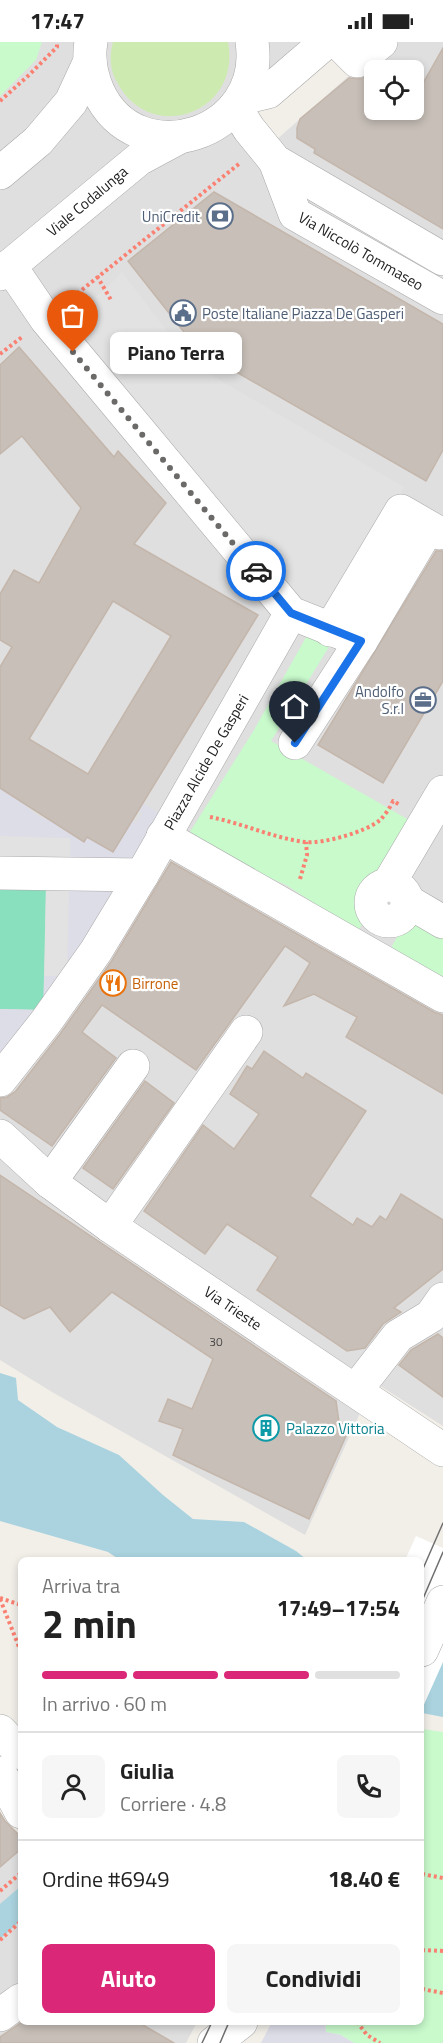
<!DOCTYPE html>
<html lang="it">
<head>
<meta charset="utf-8">
<style>
	:root { --surface:#fff; --page:#f6f6f6; --text:#222; --muted:#767676; --line:#e0e0e0; --accent:#db2777 }
	body { margin:0; font-family:"Titillium Web",sans-serif; background:var(--page); color:var(--text); height:100vh; display:flex; flex-direction:column; font-size:22px; white-space:nowrap }
	* { box-sizing:border-box; margin:0 }
	p { font-size:20px; color:var(--muted) }
	.icon { flex:none; width:33px; height:33px; fill:none; stroke:currentColor; stroke-width:2; stroke-linecap:round; stroke-linejoin:round }
	.map { position:relative; flex:1; overflow:hidden }
	.panel { position:absolute; left:18px; top:1515px; width:406px; height:468px; display:flex; flex-direction:column; background:var(--surface); border-radius:9px; box-shadow:0 3px 9px #0003 }
	.panel>* { flex:none }
	.buttons { position:absolute; left:364px; top:18px; display:grid; gap:12px }
	.buttons a { display:grid; place-items:center; width:60px; height:60px; border-radius:9px; background:var(--surface); box-shadow:0 3px 9px #0003; font-size:30px }
	.pin { position:absolute; display:grid; place-items:center; width:51px; height:51px; color:#fff; margin:-62px -26px; border-radius:50% 50% 50% 0; rotate:-45deg; box-shadow:0 0 6px #0007 }
	.pin .icon { rotate:45deg }
	.courier { position:absolute; display:grid; place-items:center; width:60px; height:60px; margin:-30px; border:4px solid #1a73e8; border-radius:50%; background:#fff; color:#222; box-shadow:0 2px 8px #0007 }
	.bubble { position:absolute; height:42px; border-radius:9px; background:var(--surface); box-shadow:0 3px 9px #0003; font-size:20px; font-weight:700; line-height:42px; text-align:center }
	.overview em { font-style:normal; font-weight:700 }
	.overview div { display:flex; flex-direction:column-reverse }
	.overview { display:flex; align-items:center; justify-content:space-between; height:102px; padding:0 24px }
	h1 { font-size:39px; font-weight:700; line-height:45px }
	.bar { display:grid; grid-template-columns:repeat(4,1fr); gap:9px 6px; align-content:center; height:72px; padding:0 24px }
	.bar i { height:8px; border-radius:4px; background:var(--line) }
	.bar .on { background:var(--accent) }
	.bar p { grid-column:span 4 }
	.line { display:flex; align-items:center; gap:15px; padding:0 24px; border-top:2px solid var(--line) }
	.line div { flex:1 }
	.round { display:grid; place-items:center; flex:none; width:63px; height:63px; border-radius:9px; background:var(--page) }
	.action { display:flex; gap:12px; margin-top:auto; padding:12px 24px }
	.action a { flex:1; height:69px; border-radius:9px; background:var(--accent); color:#fff; font-size:24px; font-weight:700; line-height:69px; text-align:center }
	.action a+a { background:var(--page); color:var(--text) }
	.status { display:flex; justify-content:space-between; align-items:center; height:42px; padding:0 30px; background:var(--surface); direction:ltr }
	.status svg { height:16px; fill:currentColor }
	.map>svg:first-child { display:block }
	.residential { fill:#e0dfdf; fill-rule:evenodd }
	.grass { fill:#cdebb0 }
	.park { fill:#c8facc }
	.pitch { fill:#88e0be }
	.parking { fill:#e2e2e2 }
	.plaza { fill:#dddde8 }
	.water { fill:#aad3df }
	.pier { fill:#fff }
	.building { fill:#c7bfb8; stroke:#c4b6ab; stroke-width:1.5; fill-rule:evenodd }
	.lines { fill:none; stroke-linecap:round; stroke-linejoin:round }
	.minor-casing { stroke:#a9a9a9; stroke-width:34 }
	.path { stroke:#fa8072; stroke-width:4; stroke-dasharray:3 3; stroke-linecap:butt }
	.minor { stroke:#fff; stroke-width:33 }
	.tram { stroke:#707070; stroke-width:1.5 }
	.done { stroke:#6b6a68; stroke-width:6; stroke-dasharray:0 10.8 }
	.route { stroke:#1a73e8; stroke-width:8 }
	.labels { text-anchor:middle; dominant-baseline:central; stroke-width:4.5; stroke-linejoin:round; paint-order:stroke }
	.number-label { font-size:12px; fill:#4b4948 }
	.street-label { font-size:15px; fill:#222; stroke:#fff }
	.service-label { font-size:15px; fill:#4e5e75; stroke:#fff; text-anchor:end }
	.food-label { font-size:15px; fill:#c56008; stroke:#fff; text-anchor:start }
	.culture-label { font-size:15px; fill:#0d838f; stroke:#fff; text-anchor:start }
</style>
</head>
<body>
<div class="status"><b>17:47</b><svg viewBox="0 0 49 12"><path d="M0 12V9h3v3zM5 12V6h3v6zM10 12V3h3v9zM15 12V0h3v12zM26 1h20v11H26zM47 4h2v5h-2z"/></svg></div>
<div class="map">
<svg width="443" height="2001" viewBox="0 0 443 2001">
	<rect width="100%" height="100%" fill="#f2efe9"/>
	<g class="residential">
		<path d="M0,0h320l-71,70 26,29 112,-99h56v1384l-69,-44 -69,153 -253,-143 -52,-32zM375,28h39v40h-39z"/>
		<path d="M0,1773l21,32v175h176l-11,21h-186z"/>
	</g>
	<path class="grass" d="M113,0h115c14,71 -78,104 -111,40 -7,-11 -8,-27 -4,-40z"/>
	<g class="park">
		<path d="M0,0h42l-6,18 -36,36z"/>
		<path d="M309,590l23,10 -61,99 138,79 -44,78 -3,26 -4,8 -72,-47 -38,-17 -60,-33 66,-105z"/>
		<path d="M411,870l32,19v56l-56,-32z"/>
		<path d="M422,1687l21,3v311h-89l-13,-8 -15,-3 -1,-10h97z"/>
	</g>
	<path class="pitch" d="M0,844l46,1 -2,123 -44,-1z"/>
	<g class="parking">
		<path d="M122,230l70,92 212,123 -41,74 -37,61 -32,-13 -225,-292 35,-27z"/>
		<path d="M0,794l70,2v22l-70,-1z"/>
		<path d="M46,845h23l-1,89h-24z"/>
	</g>
	<g class="plaza">
		<path d="M0,746l32,20 -1,3 13,8 3,-5 66,38 19,-31 4,2 6,-10 -4,-3 5,-7 20,13 -24,43 -69,1v-22l-70,-2z"/>
		<path d="M69,845l78,3 -27,49 3,2 -56,66 -67,89v-87l43,1 1,-34h23z"/>
		<path d="M272,1980h53l1,10 15,3 13,8h-93z"/>
	</g>
	<g class="water">
		<path d="M0,1331l16,5 2,22 39,27 62,28 44,40 30,24 51,3 52,29 11,9h-187l-12,-8 -108,-31z"/>
		<path d="M422,1545l21,11v119l-21,-4z"/>
		<path d="M21,1844v34l-21,19v-35z"/>
	</g>
	<path class="pier" d="M416,1494l27,12v114l-21,47v-149h-17z"/>
	<g class="building">
		<path d="M443,6v181l-129,-76 1,-4 -18,-11v-10l3,-9 49,-41 12,1 14,-8v39h39v-11z"/>
		<path d="M214,150l229,132v126l-17,31 -228,-131 -70,-89z"/>
		<path d="M19,305l95,110 4,-6 48,52 -32,41 124,71 -145,237 -26,-15 -3,5 -84,-54v-121l12,-20 -12,-7v-46l14,-24 25,13 42,-75 -59,-72 -22,18v-89zM113,559l58,35 -83,138 -59,-35z"/>
		<path d="M436,509h7v130l-60,102 -65,-38z"/>
		<path d="M171,820l263,150 9,3v79l-97,-57 11,-20 -43,-23 -30,12 26,-43 -25,-17 -89,124 -94,-65 -20,27 34,26 -64,88 -52,-36v-12l7,-1 8,-5 45,-58 51,-72z"/>
		<path d="M264,1009l39,27 3,-5 60,38 -56,85 43,29 4,-7 15,9 8,-11 6,4 15,-26 42,26v49l-49,39 7,4 -18,12 -18,24 -18,3 -90,-61 21,-33 -51,-33 -22,30 -61,-43 59,-86 31,24 25,-35 -29,-20 17,-28 5,3z"/>
		<path d="M145,1039l29,22 -61,86 -30,-21z"/>
		<path d="M0,1133l336,226 3,21 11,5 -41,92 -136,-64 10,-26 -24,-8 9,-22 24,10 21,-50 -101,-67 -42,40 -20,-25 -26,12 -24,-14z"/>
		<path d="M438,1292l5,4v59l-44,-32 12,-15z"/>
		<path d="M0,1771l5,8 16,16v12l-21,18z"/>
		<path d="M22,1980h116l36,21h-174v-6z"/>
	</g>
	<g class="lines">
		<g class="minor-casing">
			<g id="minor">
				<path d="M91,0c-3,17 0,33 7,49 39,85 168,44 154,-49"/>
				<path d="M338,0l19,19 24,-19"/>
				<path d="M242,56l26,-6 58,-50"/>
				<path d="M235,65l14,22 26,32 168,98"/>
				<path d="M275,119l20,53 148,84"/>
				<path d="M0,131l38,-32 33,-39 19,-41"/>
				<path d="M10,224l36,53 245,294 70,28 67,-113"/>
				<path d="M0,232l139,-115 41,-22"/>
				<path d="M330,588l71,-119 38,22"/>
				<path d="M295,701l66,-102"/>
				<path d="M163,794l280,160"/>
				<path d="M0,831l142,2 149,-262"/>
				<circle cx="389" cy="861" r="18"/>
				<path d="M388,843l55,-93"/>
				<path d="M407,859l36,21"/>
				<path d="M0,1038l45,-57 51,-72 46,-76"/>
				<path d="M0,1094l50,46 60,44 333,224"/>
				<path d="M50,1140l83,-116"/>
				<path d="M110,1184l136,-194"/>
				<path d="M356,1348l42,-54 33,-20 12,-17"/>
				<path d="M422,1608l21,-48"/>
				<path d="M0,1689l21,22"/>
				<path d="M0,1731l21,39"/>
				<path d="M0,1973l21,-15"/>
				<path d="M214,2001l27,-21"/>
			</g>
		</g>
		<g class="path">
			<path d="M0,59l30,-27 27,-27v-5"/>
			<path d="M97,234l14,24"/>
			<path d="M68,259l172,-138"/>
			<path d="M0,312l22,-17"/>
			<path d="M210,775c32,6 63,21 95,25 18,2 61,-10 75,-22 5,-5 10,-12 13,-19l7,4"/>
			<path d="M300,837l7,-24 -1,-13"/>
			<path d="M0,1556l21,7"/>
			<path d="M0,1557l21,53"/>
			<path d="M422,1832l21,4"/>
			<path d="M0,1849l21,-18"/>
			<path d="M0,1898l21,-19"/>
			<path d="M422,1908l21,1"/>
			<path d="M422,1947l21,4"/>
			<path d="M357,1980l10,13 13,8"/>
		</g>
		<use href="#minor" class="minor"/>
		<g class="tram">
			<path d="M422,1529l21,-48"/>
			<path d="M422,1559l21,-49"/>
			<path d="M202,2001l10,-21"/>
			<path d="M220,2001l9,-21"/>
		</g>
	</g>
	<g class="lines">
		<path class="done" d="M73,310l183,219"/>
		<path class="route" d="M256,529l35,42 70,28 -66,102"/>
	</g>
	<defs>
		<g id="bank-ring" transform="scale(1.35)"><circle r="9.5" fill="#fff" stroke="#5c6f8a" stroke-width="1.5"/><path d="M-6-4H6V4H-6ZM0-2.3a2.3 2.3 0 1 0 0 4.6a2.3 2.3 0 1 0 0-4.6Z" fill="#5c6f8a"/></g>
		<g id="civic-ring" transform="scale(1.35)"><circle r="9.5" fill="#fff" stroke="#5c6f8a" stroke-width="1.5"/><path d="M-.6-6.5H3V-4.5H.6V-3L4-1V1h2V6H-6V1h2V-1L-.6-3ZM-1.2 2.5V6h2.4V2.5Z" fill="#5c6f8a"/></g>
		<g id="office-ring" transform="scale(1.35)"><circle r="9.5" fill="#fff" stroke="#5c6f8a" stroke-width="1.5"/><path d="M-6-3h4V-5.5h4V-3h4V5H-6ZM-1-4.5V-3h2v-1.5ZM-6 0V1H6V0Z" fill="#5c6f8a"/></g>
		<g id="restaurant-ring" transform="scale(1.35)"><circle r="9.5" fill="#fff" stroke="#e8710a" stroke-width="1.5"/><path d="M-5-6h1v4h1v-4h1v4h1v-4h1v5L-1.5 .5V6h-2V.5L-5-1ZM5-6V6H3V1.5H1.5Q1.5-4 5-6Z" fill="#e8710a"/></g>
		<g id="building-ring" transform="scale(1.35)"><circle r="9.5" fill="#fff" stroke="#0f9aa8" stroke-width="1.5"/><path d="M-4-6H4V6H1V3H-1V6H-4ZM-2.5-4.3h1.7v1.8h-1.7ZM.8-4.3h1.7v1.8H.8ZM-2.5-1h1.7V.8h-1.7ZM.8-1h1.7V.8H.8Z" fill="#0f9aa8"/></g>
	</defs>
	<g fill-rule="evenodd">
		<use href="#bank-ring" x="220" y="174"/>
		<use href="#civic-ring" x="183" y="271"/>
		<use href="#office-ring" x="423" y="658"/>
		<use href="#restaurant-ring" x="113" y="941"/>
		<use href="#building-ring" x="266" y="1386"/>
	</g>
	<g class="labels">
		<g class="number-label">
			<text x="216" y="1299">30</text>
		</g>
		<g class="street-label">
			<text transform="translate(87 159) rotate(-40)">Viale Codalunga</text>
			<text transform="translate(361 209) rotate(30)">Via Niccolò Tommaseo</text>
			<text transform="translate(206 720) rotate(-60)">Piazza Alcide De Gasperi</text>
			<text transform="translate(233 1266) rotate(34)">Via Trieste</text>
		</g>
		<g class="service-label">
			<text x="200" y="174">UniCredit</text>
			<text x="202" y="271" text-anchor="start">Poste Italiane Piazza De Gasperi</text>
			<text x="404" y="649">Andolfo<tspan x="404" dy="17">S.r.l</tspan></text>
		</g>
		<g class="food-label">
			<text x="132" y="941">Birrone</text>
		</g>
		<g class="culture-label">
			<text x="286" y="1386">Palazzo Vittoria</text>
		</g>
	</g>
</svg>
<div class="buttons">
<a><svg class="icon" aria-label="locate" viewBox="0 0 24 24"><circle cx="12" cy="12" r="6"/><path d="M12 2v4M12 18v4M2 12h4M18 12h4"/></svg></a>
</div>
<div class="pin" style="left:73px;top:310px;background:#ea580c"><svg class="icon" aria-label="bag" viewBox="0 0 24 24"><path d="M5 8h14l-1 12H6zM9 8a3 3 0 0 1 6 0"/></svg></div>
<div class="pin" style="left:295px;top:701px;background:#1f2937"><svg class="icon" aria-label="home" viewBox="0 0 24 24"><path d="M3 11l9-7 9 7M6 9v11h12V9"/></svg></div>
<div class="courier" style="left:256px;top:529px"><svg class="icon" aria-label="car" viewBox="0 0 24 24"><path d="M5 17H2v-5l4-1 3-4h7l3 4 3 1v5h-3M9 17h6M6 11h13"/><circle cx="7" cy="17" r="2"/><circle cx="17" cy="17" r="2"/></svg></div>
<div class="bubble" style="left:110px;top:290px;width:132px">Piano Terra</div>
<section class="panel">
<div class="overview"><div><h1>2 min</h1><p>Arriva tra</p></div><em>17:49–17:54</em></div>
<div class="bar"><i class="on"></i><i class="on"></i><i class="on"></i><i></i><p>In arrivo · 60 m</p></div>
<div class="line" style="height:108px"><a class="round"><svg class="icon" aria-label="person" viewBox="0 0 24 24"><circle cx="12" cy="8" r="4"/><path d="M4 21q1-7 8-7t8 7"/></svg></a><div><b>Giulia</b><p>Corriere · 4.8</p></div><a class="round"><svg class="icon" aria-label="phone" viewBox="0 0 24 24"><path d="M5 4h4l2 5-3 2q2 4 5 5l2-3 5 2v4C11 20 4 13 5 4z"/></svg></a></div>
<div class="line" style="height:78px"><div>Ordine #6949</div><b>18.40 €</b></div>
<div class="action"><a>Aiuto</a><a>Condividi</a></div>
</section>
</div>
</body>
</html>
